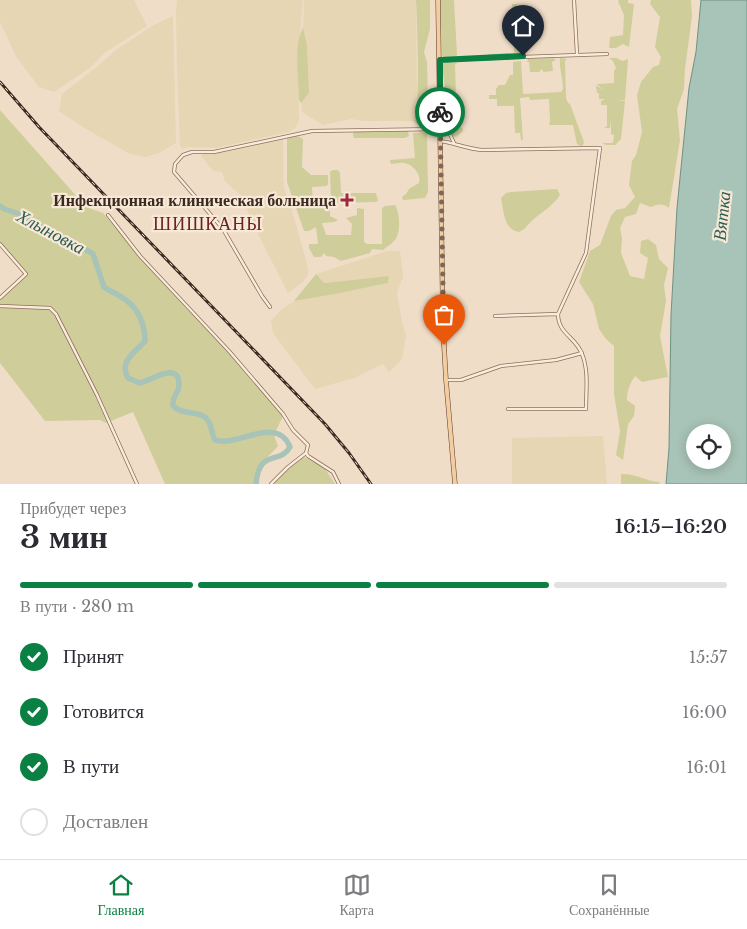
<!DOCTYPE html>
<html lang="ru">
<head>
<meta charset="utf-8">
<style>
	:root { --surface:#fff; --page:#f7f7f7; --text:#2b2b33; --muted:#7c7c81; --line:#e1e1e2; --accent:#0b8043 }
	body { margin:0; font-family:"Libre Baskerville",serif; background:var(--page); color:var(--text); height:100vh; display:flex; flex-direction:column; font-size:19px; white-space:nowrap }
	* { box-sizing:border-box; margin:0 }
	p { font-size:16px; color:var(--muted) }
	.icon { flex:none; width:28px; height:28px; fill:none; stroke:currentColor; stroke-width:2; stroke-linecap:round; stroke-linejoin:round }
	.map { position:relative; height:484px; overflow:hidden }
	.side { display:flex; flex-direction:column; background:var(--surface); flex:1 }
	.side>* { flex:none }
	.tools { position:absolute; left:686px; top:424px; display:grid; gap:10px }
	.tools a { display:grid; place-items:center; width:45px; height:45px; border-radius:50%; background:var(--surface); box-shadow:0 2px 12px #0003; font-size:25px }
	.pin { position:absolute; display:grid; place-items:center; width:42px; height:42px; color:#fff; margin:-51px -21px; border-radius:50% 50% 50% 0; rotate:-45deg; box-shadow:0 0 5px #0007 }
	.pin .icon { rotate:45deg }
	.courier { position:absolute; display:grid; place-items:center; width:50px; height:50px; margin:-25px; border:4px solid #0b8043; border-radius:50%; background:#fff; color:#222; box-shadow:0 1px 6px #0007 }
	.headline em { font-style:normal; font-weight:600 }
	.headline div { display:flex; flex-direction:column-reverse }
	.headline { display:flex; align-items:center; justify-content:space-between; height:85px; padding:0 20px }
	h1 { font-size:32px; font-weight:600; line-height:38px }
	.bar { display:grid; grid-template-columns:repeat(4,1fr); gap:8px 5px; align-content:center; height:60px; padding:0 20px }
	.bar i { height:6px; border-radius:4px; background:var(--line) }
	.bar .current { background:var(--accent) }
	.bar p { grid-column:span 4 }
	ol { padding:0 20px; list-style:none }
	li { display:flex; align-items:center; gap:15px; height:55px }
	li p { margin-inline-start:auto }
	li .icon { padding:5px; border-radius:50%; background:var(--accent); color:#fff; stroke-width:4 }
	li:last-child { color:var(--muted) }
	li i { width:28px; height:28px; border:2px solid var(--line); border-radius:50% }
	.tabs { display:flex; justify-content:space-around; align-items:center; height:70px; border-top:1px solid var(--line); background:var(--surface); font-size:14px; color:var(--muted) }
	.tabs a { display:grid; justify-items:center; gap:2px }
	.tabs .current { color:var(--accent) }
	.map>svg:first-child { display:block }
	.farmland { fill:#e6d6b4 }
	.green { fill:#cfcd9a }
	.water { fill:#a8c3b7; stroke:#6e9284; fill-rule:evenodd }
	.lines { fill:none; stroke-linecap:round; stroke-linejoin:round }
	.river { stroke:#a8c3b7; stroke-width:5.5 }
	.street-casing { stroke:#8c6e5b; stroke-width:4 }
	.primary-casing { stroke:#5a3d2f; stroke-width:5 }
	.street { stroke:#faecdb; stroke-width:2.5 }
	.primary { stroke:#f3cc9f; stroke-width:4 }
	.rail-casing { stroke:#3c2920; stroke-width:3 }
	.rail { stroke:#f7e9d7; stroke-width:1; stroke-dasharray:4; stroke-linecap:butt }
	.done { stroke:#7b685a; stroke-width:5; stroke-dasharray:0 9 }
	.route { stroke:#0b8043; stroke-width:6 }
	.poi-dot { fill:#9d2a3c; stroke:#f7e9d7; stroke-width:2 }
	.labels { text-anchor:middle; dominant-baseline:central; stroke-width:4.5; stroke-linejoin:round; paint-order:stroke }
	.poi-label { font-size:16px; font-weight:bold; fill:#3c2920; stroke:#f7e9d7; text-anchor:end }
	.water-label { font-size:18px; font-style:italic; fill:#2e5c52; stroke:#f7e9d7 }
	.neighbourhood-label { font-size:18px; letter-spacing:1px; fill:#6a221e; stroke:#f7e9d7 }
</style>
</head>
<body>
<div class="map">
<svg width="747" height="484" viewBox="0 0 747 484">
	<rect width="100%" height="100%" fill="#f0ddc7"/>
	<g class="farmland">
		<path d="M0,0h134l13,26 -43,27 -13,14 -37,25 -15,-5 -22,-29 -17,-36z"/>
		<path d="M177,0h126l-5,55 1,65 -4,8 -6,4 -74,16 -28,-1 -5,2 -2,-4 -3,-74 -1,-60z"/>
		<path d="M304,0h112l1,91 -1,25 -2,5h-51l-12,-2 -28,6 -21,-13 -1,-9 8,-10 -2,-48 -4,-17z"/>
		<path d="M173,16l3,127 -15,9 -15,5 -16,-3 -44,-25 -27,-18 3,-17 36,-28 19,-17 37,-24z"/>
		<path d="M283,139l1,49 8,22 16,58v7l-6,8 -14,10 -31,-61 -10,-22 6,-11 -12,-3 -16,-15 -3,-9 -9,-1 -12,-15 3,-4 13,1z"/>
		<path d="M387,251h13l3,26 -6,15 5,30 4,14 -4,23 -13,13 -6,-8 -29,14 -39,11 -42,-56 -2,-12 10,-11 13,-9 41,-7 53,-11 1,-7 -66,7 -7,-9z"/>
		<path d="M603,436l4,48h-95v-46z"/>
	</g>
	<g class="green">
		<path d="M416,0h14v29l-6,23 3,10 1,43 -4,21h-5l-5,-5c7,-12 3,-101 2,-121z"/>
		<path d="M440,0h14l3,55 -1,2h-12l-2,-2z"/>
		<path d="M517,0l3,54 -31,1 -1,-1 26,-1 -2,-49h5z"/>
		<path d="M619,0h9v3l6,1 -5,43 -6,-3 -7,4h-7l1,-11 13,-2 1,-20 -6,-14z"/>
		<path d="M651,0h40l1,16 -7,53 -1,20 -7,20 3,31 -11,68c-6,-5 -11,-4 -18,-1l-11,-4 -4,11 -11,3 -5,11 2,10 -1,15 9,23 14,3 4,-21 -8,-5 1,-12 7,-2 8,6 3,14 9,9 -4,17 2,16 -6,35 8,41 -26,5 -7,-6c-5,7 -8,15 -8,24l8,6 -1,10 -6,8 -5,36 -7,-5 4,-24 -6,-37v-48l-8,-7 -7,-10 -6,-25 -14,-22 11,-31 10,-6 11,-29 5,-6 9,-2 10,-11 -6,-12 3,-24 4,-6 6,-23 -5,-37 4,-13 12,-15 6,-2 2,-8 -6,-10 5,-30 -10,-13z"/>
		<path d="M303,28l4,17 2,48 -8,10 -2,-3c0,-19 -6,-56 4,-72z"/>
		<path d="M553,58l3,2 -4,2 1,9 -10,1v-2h-3v2h-10l-1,-10h-2l1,-3z"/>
		<path d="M560,58l7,1 -2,2 1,37 2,5 2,1 14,38 -2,5 -5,-3 -4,-19h-24l1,-4 -1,-22 -19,1 -1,-3 -9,1 3,42h-2l-1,-7h-5l-1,-27h-17v-7h-8v-4h7v-6l3,-4h6l5,-10h3v-13l8,-1 2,33 38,-2 2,-3c0,-11 -4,-21 -3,-31z"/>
		<path d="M609,58h8l5,3 6,-2 -3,41 -8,1h8l-4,38 -6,6h-9l-4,-2h11l1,-8 -3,-1v-14l-1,8h-6l3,-2v-21h-6v-4l4,-2h-6v-6h-2l-1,-8 8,6 -7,-7 17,-1v-12l2,-3 -3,-7z"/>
		<path d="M445,62l12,1 -2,2 2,59 6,5v2l-7,6 -3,-1 -10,-27 -1,-12 3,-9 -3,-24z"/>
		<path d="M0,110l86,97 17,6 81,93 32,32 67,78 -9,19 4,11c-12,12 -20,22 -25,38h-88l-32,-72 -27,11 -6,-3 -55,1 -45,-58v-67l25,-24 -25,-29z"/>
		<path d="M408,131l1,5 -4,2h-51l-1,-4 1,-2z"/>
		<path d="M427,132l1,60 -3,6 -22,2 -1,-3 4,-3 3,-5 10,-6c3,-10 -9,-22 -20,-20 -3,0 -6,1 -8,1l-1,-4 25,-2 -2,-25z"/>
		<path d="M296,135l7,4 -1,28 9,8h17v9l-1,2 -15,1 1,15 4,5 13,-1v10l8,4 -4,2 -12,1 4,12h25l1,-11 -6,-6 11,-3v-7l7,1v33l3,2h15v-36l3,-2 10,-1c5,8 6,27 0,35 -3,4 -9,7 -12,10l-11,-1 -2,4 -29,8 -7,-4 -8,-1 -2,-3 -3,4h-7l-5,-9v-4h9l-2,-17 -7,4h-5l-17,-49v-44z"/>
		<path d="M333,170h5l2,3 1,20h35l2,8 -3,1 -40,1 -4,-5 -1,-26z"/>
		<path d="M557,189l3,6c-7,11 -17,16 -26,24 -6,5 -8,10 -15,13 -16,-3 -15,-21 -18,-34l5,-5 5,-1z"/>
		<path d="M316,274l8,9 65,-7 -1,7 -53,11 -41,7z"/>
		<path d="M302,456l22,11 11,17h-63z"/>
		<path d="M621,474c14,-1 24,7 39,8l-1,2h-38z"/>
	</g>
	<path class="water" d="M701,0h46v484h-81l3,-36 2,-133 6,-107 12,-120 7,-36zM722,432v28h-27v-28z"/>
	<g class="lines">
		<path class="river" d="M0,206l4,3 16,5 48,29 11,2 14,9 11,33c4,3 9,5 14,8 18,9 27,26 27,46 -9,11 -27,20 -17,37l12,5c11,-2 40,-24 39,3 -1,8 -7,10 -6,19 7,11 23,4 33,13 6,5 5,15 9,22 21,8 62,-26 75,7 -10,18 -31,1 -34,37"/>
		<g class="street-casing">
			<g id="street">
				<path d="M574,0l3,54"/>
				<path d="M440,60l167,-6"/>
				<path d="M441,115l13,28"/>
				<path d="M440,141c15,2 28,8 42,9l118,-2 -14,105 -28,61"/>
				<path d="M108,215l32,41 89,95 54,63 10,16 15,15 -2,8 2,3 25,16 6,12"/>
				<path d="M0,244l26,30 -26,24"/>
				<path d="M0,306l50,2 6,6 41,81 40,89"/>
				<path d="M270,307l-8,-11 -39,-67 -49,-57 1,-8 8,-9 9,-3h22l98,-21 129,-2"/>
				<path d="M495,316l63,-2c0,20 18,23 24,40 7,17 4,37 4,55h-78"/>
				<path d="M446,380h15l40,-14 55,-6 26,-7"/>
				<path d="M271,484l17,-17 18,-14"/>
			</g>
		</g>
		<g class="primary-casing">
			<path id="primary" d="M438,0l5,328 3,52 9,104"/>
		</g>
		<use href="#street" class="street"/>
		<use href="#primary" class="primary"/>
		<g class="rail-casing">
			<path id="rail" d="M0,82l39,45 286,297 24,29 22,31"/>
		</g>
		<use href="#rail" class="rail"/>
	</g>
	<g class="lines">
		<path class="done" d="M440,112l4,233"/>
		<path class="route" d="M440,112v-52l83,-4"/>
	</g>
	<path class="poi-dot" d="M344.5 192.5h5v5h5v5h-5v5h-5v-5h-5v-5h5z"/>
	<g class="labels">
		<g class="poi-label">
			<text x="336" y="200">Инфекционная клиническая больница</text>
		</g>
		<g class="water-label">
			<text transform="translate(722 216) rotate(-84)">Вятка</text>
			<text transform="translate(51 232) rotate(28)">Хлыновка</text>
		</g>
		<g class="neighbourhood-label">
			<text x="208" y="224">ШИШКАНЫ</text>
		</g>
	</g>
</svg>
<div class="tools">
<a><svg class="icon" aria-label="locate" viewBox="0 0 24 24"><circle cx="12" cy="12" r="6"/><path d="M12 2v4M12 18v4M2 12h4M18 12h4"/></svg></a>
</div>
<div class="pin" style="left:444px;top:345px;background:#ea580c"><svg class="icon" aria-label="bag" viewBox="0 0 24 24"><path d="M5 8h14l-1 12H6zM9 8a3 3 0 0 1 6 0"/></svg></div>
<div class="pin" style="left:523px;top:56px;background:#1f2937"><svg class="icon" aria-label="home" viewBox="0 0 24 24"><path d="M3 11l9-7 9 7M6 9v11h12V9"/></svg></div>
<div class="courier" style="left:440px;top:112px"><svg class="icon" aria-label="bike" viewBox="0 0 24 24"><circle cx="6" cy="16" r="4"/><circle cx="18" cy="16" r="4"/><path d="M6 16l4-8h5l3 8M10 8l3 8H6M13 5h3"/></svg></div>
</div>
<section class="side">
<div class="headline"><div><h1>3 мин</h1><p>Прибудет через</p></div><em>16:15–16:20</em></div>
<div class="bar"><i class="current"></i><i class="current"></i><i class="current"></i><i></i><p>В пути · 280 m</p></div>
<ol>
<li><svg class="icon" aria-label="check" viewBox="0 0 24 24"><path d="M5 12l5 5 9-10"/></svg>Принят<p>15:57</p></li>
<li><svg class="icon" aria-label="check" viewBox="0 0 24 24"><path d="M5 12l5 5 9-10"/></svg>Готовится<p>16:00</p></li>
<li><svg class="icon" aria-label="check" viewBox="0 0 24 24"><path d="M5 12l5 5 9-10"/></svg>В пути<p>16:01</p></li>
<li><i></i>Доставлен</li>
</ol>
</section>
<nav class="tabs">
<a class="current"><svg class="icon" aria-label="home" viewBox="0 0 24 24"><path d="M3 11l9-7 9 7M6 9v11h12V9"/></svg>Главная</a>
<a><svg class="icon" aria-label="map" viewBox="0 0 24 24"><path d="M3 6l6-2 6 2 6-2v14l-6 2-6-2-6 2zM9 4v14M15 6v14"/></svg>Карта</a>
<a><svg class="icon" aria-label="saved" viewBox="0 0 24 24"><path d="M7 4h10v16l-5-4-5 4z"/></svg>Сохранённые</a>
</nav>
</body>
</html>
